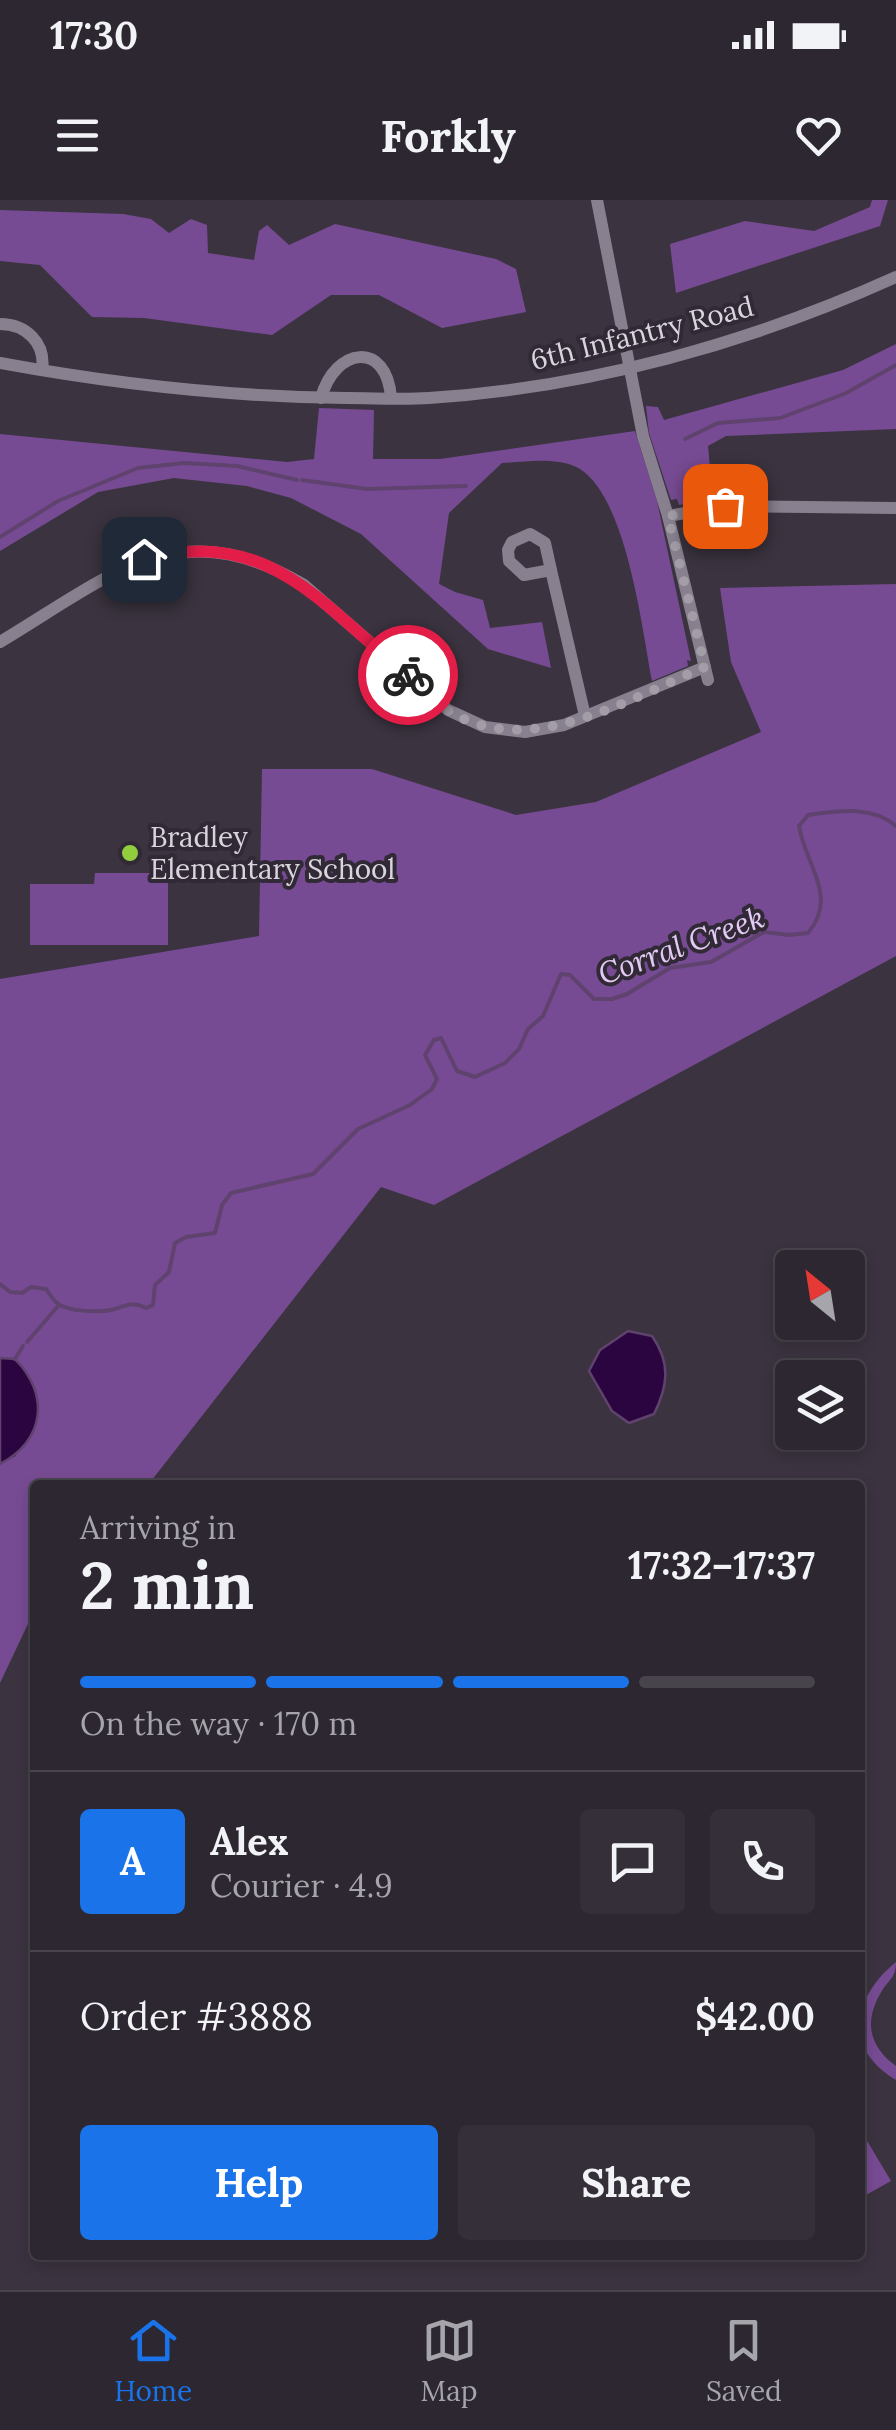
<!DOCTYPE html>
<html lang="en">
<head>
<meta charset="utf-8">
<style>
	:root { --surface:#2c2730; --page:#342f38; --text:#f1f3f6; --muted:#a6a5ab; --line:#48444c; --accent:#1a73e8 }
	body { margin:0; font-family:Lora,serif; background:var(--page); color:var(--text); height:100vh; display:flex; flex-direction:column; font-size:38px; white-space:nowrap }
	* { box-sizing:border-box; margin:0 }
	p { font-size:32px; color:var(--muted) }
	.icon { flex:none; width:55px; height:55px; fill:none; stroke:currentColor; stroke-width:2; stroke-linecap:round; stroke-linejoin:round }
	.map { position:relative; flex:1; overflow:hidden }
	.panel { position:absolute; left:30px; top:1280px; width:835px; height:780px; display:flex; flex-direction:column; background:var(--surface); border-radius:10px; box-shadow:0 5px 15px #0003,0 0 0 2px var(--line) }
	.panel>* { flex:none }
	.needle { width:65px; rotate:330deg }
	.fabs { position:absolute; left:775px; top:1050px; display:grid; gap:20px }
	.fabs a { display:grid; place-items:center; width:90px; height:90px; border-radius:10px; background:var(--surface); box-shadow:0 5px 15px #0003,0 0 0 2px var(--line); font-size:50px }
	.pin { position:absolute; display:grid; place-items:center; width:85px; height:85px; color:#fff; margin:-42px; border-radius:20px; box-shadow:0 5px 15px #0006 }
	.courier { position:absolute; display:grid; place-items:center; width:100px; height:100px; margin:-50px; border:8px solid #e11d48; border-radius:50%; background:#fff; color:#222; box-shadow:0 2px 12px #0007 }
	.summary em { font-style:normal; font-weight:800 }
	.summary div { display:flex; flex-direction:column-reverse }
	.summary { display:flex; align-items:center; justify-content:space-between; height:170px; padding:0 50px }
	h1 { font-size:65px; font-weight:800; line-height:75px }
	.bar { display:grid; grid-template-columns:repeat(4,1fr); gap:15px 10px; align-content:center; height:120px; padding:0 50px }
	.bar i { height:12px; border-radius:8px; background:var(--line) }
	.bar .current { background:var(--accent) }
	.bar p { grid-column:span 4 }
	.line { display:flex; align-items:center; gap:25px; padding:0 50px; border-top:2px solid var(--line) }
	.line div { flex:1 }
	.round { display:grid; place-items:center; flex:none; width:105px; height:105px; border-radius:10px; background:var(--page) }
	.primary-button { display:flex; gap:20px; margin-top:auto; padding:20px 50px }
	.primary-button a { flex:1; height:115px; border-radius:10px; background:var(--accent); color:#fff; font-size:40px; font-weight:800; line-height:115px; text-align:center }
	.primary-button a+a { background:var(--page); color:var(--text) }
	.status { display:flex; justify-content:space-between; align-items:center; height:70px; padding:0 50px; background:var(--surface); direction:ltr }
	.status svg { height:28px; fill:currentColor }
	header { display:flex; justify-content:space-between; align-items:center; height:130px; padding:0 50px; background:var(--surface); font-size:45px; font-weight:800 }
	.tabs { display:flex; justify-content:space-around; align-items:center; height:140px; border-top:2px solid var(--line); background:var(--surface); font-size:28px; color:var(--muted) }
	.tabs a { display:grid; justify-items:center; gap:5px }
	.tabs .current { color:var(--accent) }
	.map>svg:first-child { display:block }
	.green { fill:#774b93 }
	.water { fill:#2b053f; stroke:#5f436e; stroke-width:2.5 }
	.lines { fill:none; stroke-linecap:round; stroke-linejoin:round }
	.stream { stroke:#5f436e; stroke-width:4 }
	.street { stroke:#88808e; stroke-width:12 }
	.done { stroke:#a29da6; stroke-width:10; stroke-dasharray:0 18 }
	.route { stroke:#e11d48; stroke-width:12 }
	.poi-dot { fill:#92cd3e; stroke:#312a36; stroke-width:4 }
	.labels { text-anchor:middle; dominant-baseline:central; stroke-width:8; stroke-linejoin:round; paint-order:stroke }
	.street-label { font-size:28px; fill:#d9d5dd; stroke:#312a36 }
	.poi-label { font-size:28px; fill:#d9d5dd; stroke:#312a36; text-anchor:start }
	.water-label { font-size:30px; font-style:italic; fill:#e3cbf5; stroke:#312a36 }
</style>
</head>
<body>
<div class="status"><b>17:30</b><svg viewBox="0 0 49 12"><path d="M0 12V9h3v3zM5 12V6h3v6zM10 12V3h3v9zM15 12V0h3v12zM26 1h20v11H26zM47 4h2v5h-2z"/></svg></div>
<header><svg class="icon" aria-label="menu" viewBox="0 0 24 24"><path d="M4 6h16M4 12h16M4 18h16"/></svg>Forkly<svg class="icon" aria-label="heart" viewBox="0 0 24 24"><path d="M12 20l-8-8c-3-5 5-10 8-4 3-6 11-1 8 4z"/></svg></header>
<div class="map">
<svg width="896" height="2090" viewBox="0 0 896 2090">
	<rect width="100%" height="100%" fill="#3b3440"/>
	<g class="green">
		<path d="M872,0h16l-8,26 -204,67 -6,-49 75,-23 69,10 56,-24z"/>
		<path d="M0,10l123,4 28,5 18,14 22,-14 16,6 1,28 46,7 5,-29 8,-6 22,20 46,-21 161,35 20,10 10,43 -84,16 -63,-33h-48l-59,40 -128,-17 -52,-1 -52,-52 -40,-4z"/>
		<path d="M896,144v85l-170,7 -18,10 5,54 -34,5 -2,-6 -6,1 -22,-67 -3,-27 12,1 6,13 179,-50z"/>
		<path d="M319,208l55,2 -1,49h67l195,-28 22,70 34,160 -4,-1 1,6 -36,15c-10,-52 -25,-182 -72,-212 -21,-13 -55,-7 -78,-6l-53,50 -10,71 16,8 28,8 7,28 52,-6 9,46 -63,-19 -127,-115 -70,-36 -44,-12 -73,-8 -76,14 -98,59v-117l287,28 27,-3z"/>
		<path d="M896,384v372l-462,249 -53,-18 -233,298h-113v124l-35,74v-219l16,-8 -1,-97 -15,-1v-379l259,-43 3,-167h110l144,46 80,-13 165,-70 -30,-70 -11,-74z"/>
		<path d="M95,673h73v72h-138v-61h64z"/>
		<path d="M896,1762c0,14 -5,16 -13,27 -19,30 -16,56 13,77v14c-54,-32 -43,-83 0,-118z"/>
		<path d="M860,1929l31,52 -27,15 -4,-6z"/>
	</g>
	<g class="water">
		<path d="M628,1131l24,5c19,27 16,50 2,78l-25,9 -17,-12 -23,-40 11,-21z"/>
		<path d="M0,1158l15,1c35,35 30,82 -15,105z"/>
	</g>
	<g class="lines">
		<g class="stream">
			<path d="M846,193l50,-28"/>
			<path d="M685,239l33,-16 62,-5 64,-24"/>
			<path d="M302,280l65,9 99,-3"/>
			<path d="M0,337l58,-36 80,-33 46,-5 53,3 60,14"/>
			<path d="M0,1084l10,8 12,1 9,-6 15,2c4,5 6,10 11,14 11,9 44,10 58,6 13,-4 17,-8 31,-1l7,-3 2,-20 14,-13 6,-29 11,-6 29,-4 7,-28 9,-12 82,-19 45,-45 52,-24 22,-16 5,-10 -12,-24 9,-15 7,-2 16,33 18,6 30,-14 14,-14 9,-20 15,-13 18,-42 9,1 24,24h18l15,-5 43,-26 41,-6 53,-30 25,3 19,-2c31,-37 -3,-68 -9,-107l9,-11c30,-4 63,-10 88,11"/>
			<path d="M27,1142l32,-37"/>
			<path d="M15,1159l8,-13"/>
		</g>
		<g class="street">
			<path d="M597,0l46,236 25,80 40,164"/>
			<path d="M0,124c26,0 46,19 42,46"/>
			<path d="M0,163c114,21 230,34 346,35 28,0 56,2 83,0 160,-10 321,-55 467,-121"/>
			<path d="M321,198c14,-51 66,-58 70,0"/>
			<path d="M668,316l57,-10 171,2"/>
			<path d="M530,334l15,9 6,27 -27,5 -15,-14 -1,-11 4,-8z"/>
			<path d="M551,370l34,146"/>
			<path d="M0,442c109,-65 177,-133 304,-57l144,125 37,17 40,5 39,-7 141,-58"/>
		</g>
	</g>
	<g class="lines">
		<path class="done" d="M408,475c14,11 26,26 41,36 80,50 179,-12 256,-44l-37,-151 57,-10"/>
		<path class="route" d="M144,359c125,-33 177,46 264,116"/>
	</g>
	<circle class="poi-dot" cx="130" cy="653" r="10"/>
	<g class="labels">
		<g class="street-label">
			<text transform="translate(642 133) rotate(-14)">6th Infantry Road</text>
		</g>
		<g class="poi-label">
			<text x="150" y="637">Bradley<tspan x="150" dy="32">Elementary School</tspan></text>
		</g>
		<g class="water-label">
			<text transform="translate(681 745) rotate(-20)">Corral Creek</text>
		</g>
	</g>
</svg>
<div class="fabs">
<a><svg class="needle" viewBox="-14 -14 28 28"><path d="M0-13l5 13h-10z" fill="#e53935"/><path d="M0 13l5-13h-10z" fill="#a6a5ab"/></svg></a>
<a><svg class="icon" aria-label="layers" viewBox="0 0 24 24"><path d="M12 4l9 5-9 5-9-5zM3 14l9 5 9-5"/></svg></a>
</div>
<div class="pin" style="left:725px;top:306px;background:#ea580c"><svg class="icon" aria-label="bag" viewBox="0 0 24 24"><path d="M5 8h14l-1 12H6zM9 8a3 3 0 0 1 6 0"/></svg></div>
<div class="pin" style="left:144px;top:359px;background:#1f2937"><svg class="icon" aria-label="home" viewBox="0 0 24 24"><path d="M3 11l9-7 9 7M6 9v11h12V9"/></svg></div>
<div class="courier" style="left:408px;top:475px"><svg class="icon" aria-label="bike" viewBox="0 0 24 24"><circle cx="6" cy="16" r="4"/><circle cx="18" cy="16" r="4"/><path d="M6 16l4-8h5l3 8M10 8l3 8H6M13 5h3"/></svg></div>
<section class="panel">
<div class="summary"><div><h1>2 min</h1><p>Arriving in</p></div><em>17:32–17:37</em></div>
<div class="bar"><i class="current"></i><i class="current"></i><i class="current"></i><i></i><p>On the way · 170 m</p></div>
<div class="line" style="height:180px"><b class="round" style="background:var(--accent);color:#fff">A</b><div><b>Alex</b><p>Courier · 4.9</p></div><a class="round"><svg class="icon" aria-label="chat" viewBox="0 0 24 24"><path d="M4 5h16v11H9l-5 4z"/></svg></a><a class="round"><svg class="icon" aria-label="phone" viewBox="0 0 24 24"><path d="M5 4h4l2 5-3 2q2 4 5 5l2-3 5 2v4C11 20 4 13 5 4z"/></svg></a></div>
<div class="line" style="height:130px"><div>Order #3888</div><b>$42.00</b></div>
<div class="primary-button"><a>Help</a><a>Share</a></div>
</section>
</div>
<nav class="tabs">
<a class="current"><svg class="icon" aria-label="home" viewBox="0 0 24 24"><path d="M3 11l9-7 9 7M6 9v11h12V9"/></svg>Home</a>
<a><svg class="icon" aria-label="map" viewBox="0 0 24 24"><path d="M3 6l6-2 6 2 6-2v14l-6 2-6-2-6 2zM9 4v14M15 6v14"/></svg>Map</a>
<a><svg class="icon" aria-label="saved" viewBox="0 0 24 24"><path d="M7 4h10v16l-5-4-5 4z"/></svg>Saved</a>
</nav>
</body>
</html>
